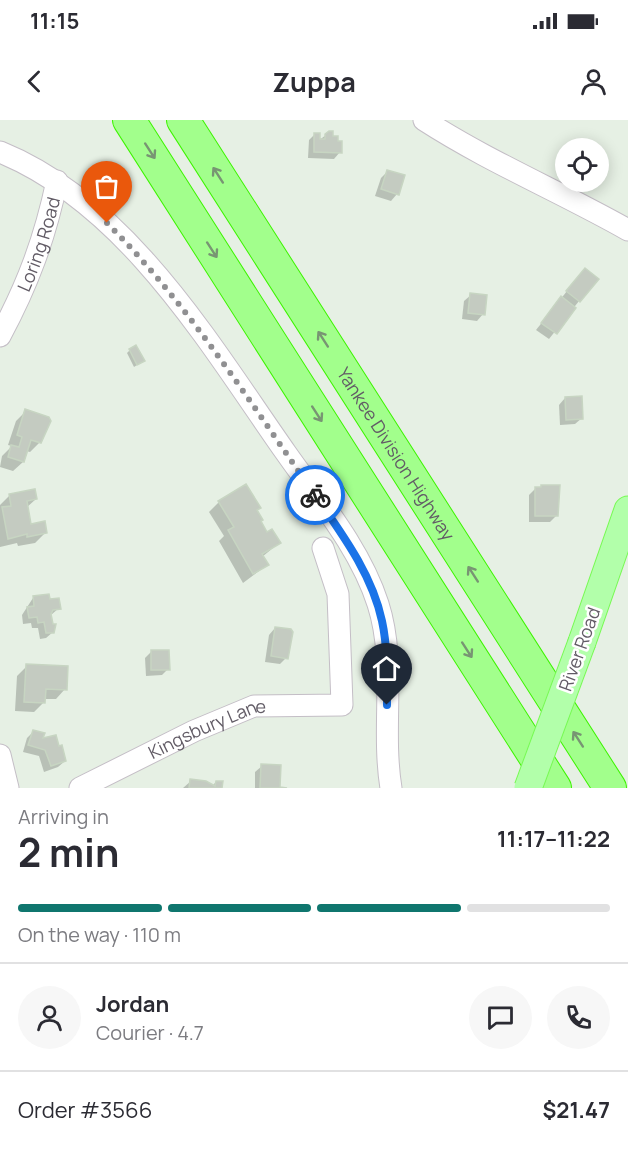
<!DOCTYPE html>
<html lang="en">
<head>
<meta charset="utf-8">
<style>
	:root { --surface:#fff; --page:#f7f7f7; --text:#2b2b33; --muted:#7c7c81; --line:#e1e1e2; --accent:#0f766e }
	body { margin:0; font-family:Manrope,sans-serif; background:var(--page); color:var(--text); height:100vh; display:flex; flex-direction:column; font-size:22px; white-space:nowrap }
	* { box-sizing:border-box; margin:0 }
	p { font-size:20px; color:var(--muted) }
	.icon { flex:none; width:33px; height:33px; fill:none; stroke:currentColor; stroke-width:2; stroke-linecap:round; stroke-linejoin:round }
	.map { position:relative; height:668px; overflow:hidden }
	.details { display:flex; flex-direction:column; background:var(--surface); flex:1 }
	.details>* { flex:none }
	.buttons { position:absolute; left:555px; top:18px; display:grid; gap:12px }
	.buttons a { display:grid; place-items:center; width:54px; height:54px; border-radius:50%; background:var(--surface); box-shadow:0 3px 15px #0003; font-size:30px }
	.pin { position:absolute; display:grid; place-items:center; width:51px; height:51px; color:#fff; margin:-62px -26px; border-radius:50% 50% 50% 0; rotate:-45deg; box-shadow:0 0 6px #0007 }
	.pin .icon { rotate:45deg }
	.courier { position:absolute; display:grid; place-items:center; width:60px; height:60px; margin:-30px; border:4px solid #1a73e8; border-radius:50%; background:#fff; color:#222; box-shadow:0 2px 8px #0007 }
	.head em { font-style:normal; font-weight:700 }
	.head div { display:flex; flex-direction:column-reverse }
	.head { display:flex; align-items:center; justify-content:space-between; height:102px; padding:0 18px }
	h1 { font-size:39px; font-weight:700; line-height:45px }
	.bar { display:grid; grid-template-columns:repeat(4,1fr); gap:9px 6px; align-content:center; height:72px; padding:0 18px }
	.bar i { height:8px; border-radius:4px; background:var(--line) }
	.bar .selected { background:var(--accent) }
	.bar p { grid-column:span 4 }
	.line { display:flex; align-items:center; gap:15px; padding:0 18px; border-top:2px solid var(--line) }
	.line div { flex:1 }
	.round { display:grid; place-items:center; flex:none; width:63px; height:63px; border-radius:32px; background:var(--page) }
	.status { display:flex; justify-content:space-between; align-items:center; height:42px; padding:0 30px; background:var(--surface); direction:ltr }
	.status svg { height:16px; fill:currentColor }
	header { display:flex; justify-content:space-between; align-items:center; height:78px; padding:0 18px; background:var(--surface); font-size:27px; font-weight:700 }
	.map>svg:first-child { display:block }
	.shadow { fill:#0003 }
	.building { fill:#c4cbc1; stroke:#c7d5c2; stroke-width:1.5 }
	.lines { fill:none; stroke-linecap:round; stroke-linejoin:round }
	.minor-casing { stroke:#c4bec6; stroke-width:23 }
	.major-casing { stroke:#77fa53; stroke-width:29 }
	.highway-casing { stroke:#3df400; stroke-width:34 }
	.minor { stroke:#fff; stroke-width:21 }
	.major { stroke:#b2ffaa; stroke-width:27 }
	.highway { stroke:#a2ff8c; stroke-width:32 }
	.major-bridge-casing { stroke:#77fa53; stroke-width:29; stroke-linecap:butt }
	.major-bridge { stroke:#b2ffaa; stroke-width:27 }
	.oneway { stroke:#789573 }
	.done { stroke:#909092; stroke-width:6; stroke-dasharray:0 10.8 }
	.route { stroke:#1a73e8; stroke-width:8 }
	.labels { text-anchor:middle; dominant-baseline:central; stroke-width:5; stroke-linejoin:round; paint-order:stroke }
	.street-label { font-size:18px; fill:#625c66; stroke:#fff }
</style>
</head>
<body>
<div class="status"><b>11:15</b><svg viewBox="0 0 49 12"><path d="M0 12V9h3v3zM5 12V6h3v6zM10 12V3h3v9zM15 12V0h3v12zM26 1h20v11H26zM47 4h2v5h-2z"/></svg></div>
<header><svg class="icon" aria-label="back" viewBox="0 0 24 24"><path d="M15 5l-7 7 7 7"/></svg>Zuppa<svg class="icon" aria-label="person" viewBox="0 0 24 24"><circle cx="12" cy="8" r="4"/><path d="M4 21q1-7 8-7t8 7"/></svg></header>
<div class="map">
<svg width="628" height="668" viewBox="0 0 628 668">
	<rect width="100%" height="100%" fill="#e6f0e4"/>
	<g class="shadow">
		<path d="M315,14l3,7 8,-6 14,17 -6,7 -26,-1 1,-18z"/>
		<path d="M388,51l9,23 -6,7 -16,-5 6,-18z"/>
		<path d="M579,156v25l-30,38 -13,-9z"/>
		<path d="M471,175l12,19 -6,7 -15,-2 2,-18z"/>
		<path d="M130,230l10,13 -6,4 -7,-14z"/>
		<path d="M565,278l17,20 -7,6 -15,1 -1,-20z"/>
		<path d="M26,291l14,31 -10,10 -4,-1 -3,11 -10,9 -13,-4 2,-11 10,-10 -4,-1 8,-24z"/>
		<path d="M535,369l22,26 -7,7h-21v-27z"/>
		<path d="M10,375l26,4 -10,9 4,18 15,7 -10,10 -17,3 -1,-3 -17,4v-42z"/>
		<path d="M219,382l37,9 10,23 13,9 -17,14 5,8 -24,18 -24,-42 5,-5 -15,-24z"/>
		<path d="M33,478l16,3 10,7 -8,7 2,17 -7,6 -6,1 -2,-11h-6l-1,-5 -8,1 -1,-9z"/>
		<path d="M275,508l11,30 -6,6 -15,-2 4,-27z"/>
		<path d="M151,532l17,17 -6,6 -16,1 -1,-18z"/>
		<path d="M27,546l38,23 -9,10h-12v3l-10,10 -19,-1 2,-35z"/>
		<path d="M33,612l32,29 -7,6 -14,5 -5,-16 -16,-4 4,-14z"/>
		<path d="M262,646h18l-1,22h-24v-16z"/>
		<path d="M191,661l21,5 4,-4 5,1 -1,5h-37z"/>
	</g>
	<g class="building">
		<path d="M329,11h4v5h5v5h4v12l-28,-1v-19h6v6h5v-5z"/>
		<path d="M387,50l18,5 -6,20 -18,-6z"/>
		<path d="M585,148l14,11 -19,23 -14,-11z"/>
		<path d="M470,173l17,2 -2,20 -17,-2z"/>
		<path d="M561,176l15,12 -19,26 -16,-11z"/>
		<path d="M136,225l9,16 -8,4 -8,-16z"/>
		<path d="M582,276l1,23 -17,1 -1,-23z"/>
		<path d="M25,289l24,8 2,4 -10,22 -10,-3 -7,22 -16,-5 3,-12 8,2 3,-10 -5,-2z"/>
		<path d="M246,364l15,24 -4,2 6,10 -2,1 6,11 5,-3 9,14 -19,11 7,11 -16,9 -25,-44 6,-3 -16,-26z"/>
		<path d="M541,365h19l-2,31h-23v-29h6z"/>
		<path d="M35,369l2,10 -10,2 4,23 14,-3 2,12 -20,4v-3l-19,5 -6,-32 9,-1 -2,-12z"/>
		<path d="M49,474l1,5 9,-1 2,11 -8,1 -2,4 2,10h3l-2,9h-8l-2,-11 -6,1 -1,-6 -8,1 -2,-11 7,-1 -1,-10z"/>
		<path d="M275,507l16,2 2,3 -5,27 -17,-3z"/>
		<path d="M151,530h18l1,20h-19z"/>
		<path d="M26,544l42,2 -1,24 -21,-1 -1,14 -21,-1z"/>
		<path d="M33,610l12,3 -2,5 13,-3 3,11 3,-1 4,16 -15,5 -6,-16 -17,-5z"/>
		<path d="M261,644l20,1 -1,22 7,1h-27z"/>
		<path d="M190,659l16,2 9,5 1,-5h7l-1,7h-33z"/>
	</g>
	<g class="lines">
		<g class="minor-casing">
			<g id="minor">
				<path d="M424,0c65,42 137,72 204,110"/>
				<path d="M0,32c128,52 210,193 286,301 33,47 74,95 92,151 19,59 3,123 13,184"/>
				<path id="s1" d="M0,216c28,-52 45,-98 57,-155"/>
				<path d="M0,635l8,33"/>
				<path id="s2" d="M80,668l114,-57 60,-25 88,-1 -4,-111 -15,-46"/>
			</g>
		</g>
		<g class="major-casing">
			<path id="major" d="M582,522l46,-132"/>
		</g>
		<g class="highway-casing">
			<g id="highway">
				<path d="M129,0l426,668"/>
				<path id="s3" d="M183,0l427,668"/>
			</g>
		</g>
		<use href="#minor" class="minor"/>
		<use href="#major" class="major"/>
		<use href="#highway" class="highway"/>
		<g class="major-bridge-casing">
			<path id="major-bridge" d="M528,668l54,-146"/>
		</g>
		<use href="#major-bridge" class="major-bridge"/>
	</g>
	<defs><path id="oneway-shaft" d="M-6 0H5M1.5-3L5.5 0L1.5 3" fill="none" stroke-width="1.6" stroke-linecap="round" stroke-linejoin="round" transform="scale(1.5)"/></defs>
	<g class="oneway">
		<use href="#oneway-shaft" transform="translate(150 31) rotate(57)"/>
		<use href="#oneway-shaft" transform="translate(218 55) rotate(-123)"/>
		<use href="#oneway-shaft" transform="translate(212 130) rotate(57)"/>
		<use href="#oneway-shaft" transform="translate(323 219) rotate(-123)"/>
		<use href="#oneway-shaft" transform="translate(317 294) rotate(57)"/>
		<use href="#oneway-shaft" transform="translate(473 454) rotate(-123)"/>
		<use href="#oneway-shaft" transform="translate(467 530) rotate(57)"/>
		<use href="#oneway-shaft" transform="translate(578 619) rotate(-123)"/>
	</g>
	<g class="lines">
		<path class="done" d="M107,103c81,81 143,179 208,272"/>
		<path class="route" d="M315,375c27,39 57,79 67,126 6,28 5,56 5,84"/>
	</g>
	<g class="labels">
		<g class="street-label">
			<text stroke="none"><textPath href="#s1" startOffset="100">Loring Road</textPath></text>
			<text stroke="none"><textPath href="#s3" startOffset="396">Yankee Division Highway</textPath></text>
			<text transform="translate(579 529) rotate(-70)">River Road</text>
			<text stroke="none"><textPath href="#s2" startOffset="141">Kingsbury Lane</textPath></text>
		</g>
	</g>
</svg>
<div class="buttons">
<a><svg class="icon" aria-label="locate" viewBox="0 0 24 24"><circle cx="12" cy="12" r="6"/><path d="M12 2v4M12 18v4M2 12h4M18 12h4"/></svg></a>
</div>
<div class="pin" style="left:107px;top:103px;background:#ea580c"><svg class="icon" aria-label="bag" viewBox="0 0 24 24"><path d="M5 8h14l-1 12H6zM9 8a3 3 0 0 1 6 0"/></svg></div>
<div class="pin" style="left:387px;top:585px;background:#1f2937"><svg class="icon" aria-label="home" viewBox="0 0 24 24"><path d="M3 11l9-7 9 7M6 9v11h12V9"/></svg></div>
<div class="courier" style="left:315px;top:375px"><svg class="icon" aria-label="bike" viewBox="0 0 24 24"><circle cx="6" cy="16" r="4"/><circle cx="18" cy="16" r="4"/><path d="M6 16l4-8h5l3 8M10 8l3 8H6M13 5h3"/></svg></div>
</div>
<section class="details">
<div class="head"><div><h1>2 min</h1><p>Arriving in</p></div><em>11:17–11:22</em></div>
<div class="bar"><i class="selected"></i><i class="selected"></i><i class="selected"></i><i></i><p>On the way · 110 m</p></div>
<div class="line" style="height:108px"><a class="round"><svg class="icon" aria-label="person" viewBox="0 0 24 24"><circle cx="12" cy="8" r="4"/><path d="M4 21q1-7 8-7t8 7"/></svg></a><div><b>Jordan</b><p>Courier · 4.7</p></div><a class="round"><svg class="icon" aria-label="chat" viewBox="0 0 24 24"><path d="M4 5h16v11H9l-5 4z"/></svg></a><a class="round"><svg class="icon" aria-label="phone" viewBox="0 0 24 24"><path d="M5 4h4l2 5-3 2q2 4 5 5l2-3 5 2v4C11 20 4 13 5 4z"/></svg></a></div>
<div class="line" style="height:78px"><div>Order #3566</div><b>$21.47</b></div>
</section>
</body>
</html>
